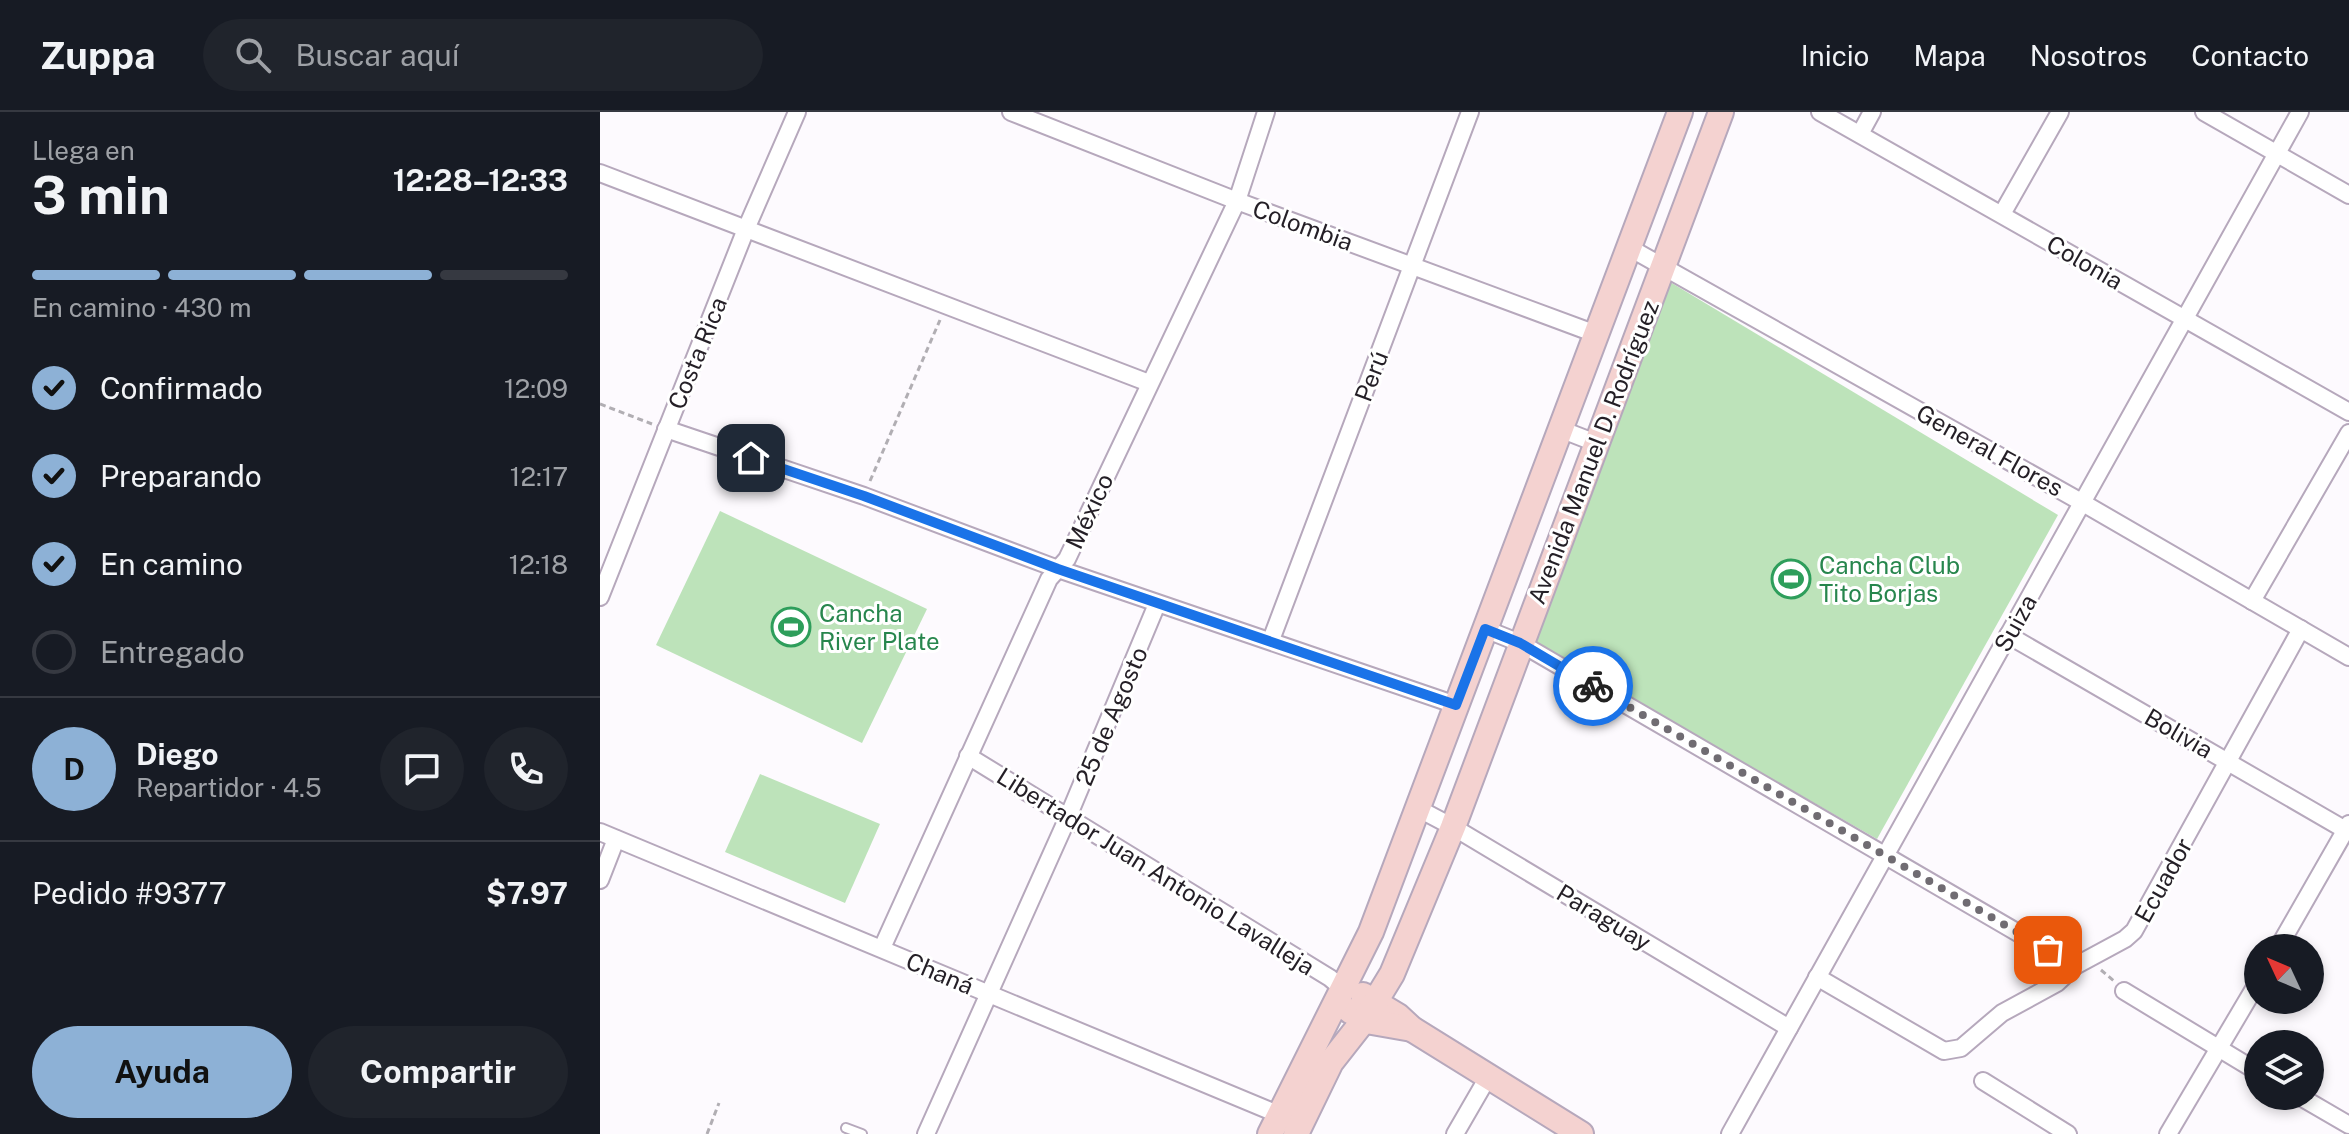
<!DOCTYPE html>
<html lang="es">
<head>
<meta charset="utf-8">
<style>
	:root { --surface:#171b24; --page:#20242c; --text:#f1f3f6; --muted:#9ea1a6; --line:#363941; --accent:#8db1d6 }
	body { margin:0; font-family:"Public Sans",sans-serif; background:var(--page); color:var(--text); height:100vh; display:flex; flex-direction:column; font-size:30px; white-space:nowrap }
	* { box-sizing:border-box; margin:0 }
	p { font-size:26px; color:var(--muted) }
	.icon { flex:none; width:44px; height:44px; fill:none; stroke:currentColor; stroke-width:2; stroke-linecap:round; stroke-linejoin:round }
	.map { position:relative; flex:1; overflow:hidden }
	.sheet { display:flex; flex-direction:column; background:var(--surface); width:600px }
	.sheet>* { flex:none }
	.needle { width:52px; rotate:314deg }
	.controls { position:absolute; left:1644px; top:822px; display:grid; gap:16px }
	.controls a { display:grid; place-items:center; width:80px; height:80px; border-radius:50%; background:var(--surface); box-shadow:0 4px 12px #0003; font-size:40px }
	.pin { position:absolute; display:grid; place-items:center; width:68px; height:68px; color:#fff; margin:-34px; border-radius:16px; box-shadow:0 4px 12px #0006 }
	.courier { position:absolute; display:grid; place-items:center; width:80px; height:80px; margin:-40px; border:6px solid #1a73e8; border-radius:50%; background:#fff; color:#222; box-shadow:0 2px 10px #0007 }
	.headline em { font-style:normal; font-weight:700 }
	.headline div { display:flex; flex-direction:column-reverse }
	.headline { display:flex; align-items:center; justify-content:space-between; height:136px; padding:0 32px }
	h1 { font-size:52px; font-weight:700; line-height:60px }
	.bar { display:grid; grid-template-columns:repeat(4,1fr); gap:12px 8px; align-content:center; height:96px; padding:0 32px }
	.bar i { height:10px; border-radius:6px; background:var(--line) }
	.bar .on { background:var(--accent) }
	.bar p { grid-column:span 4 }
	.line { display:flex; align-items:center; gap:20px; padding:0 32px; border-top:2px solid var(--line) }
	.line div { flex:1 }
	.round { display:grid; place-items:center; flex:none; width:84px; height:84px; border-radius:42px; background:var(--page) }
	ol { padding:0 32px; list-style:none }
	li { display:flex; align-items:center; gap:24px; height:88px }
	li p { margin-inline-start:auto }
	li .icon { padding:8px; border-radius:50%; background:var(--accent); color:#111; stroke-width:4 }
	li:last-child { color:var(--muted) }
	li i { width:44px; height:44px; border:4px solid var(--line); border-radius:50% }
	.action { display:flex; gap:16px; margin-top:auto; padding:16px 32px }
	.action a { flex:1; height:92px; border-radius:48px; background:var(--accent); color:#111; font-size:32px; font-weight:700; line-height:92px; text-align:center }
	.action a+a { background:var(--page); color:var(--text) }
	header { display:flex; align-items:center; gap:48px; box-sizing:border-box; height:112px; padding:0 40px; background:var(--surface); border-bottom:2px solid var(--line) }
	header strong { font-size:38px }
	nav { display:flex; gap:44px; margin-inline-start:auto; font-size:28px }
	.search { width:560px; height:72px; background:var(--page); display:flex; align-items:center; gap:20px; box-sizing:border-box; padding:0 28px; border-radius:44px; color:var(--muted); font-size:30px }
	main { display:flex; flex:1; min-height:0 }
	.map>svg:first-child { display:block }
	.pitch { fill:#bde3ba }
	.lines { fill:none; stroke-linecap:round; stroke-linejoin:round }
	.lane-casing { stroke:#b6a8bc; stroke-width:12 }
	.street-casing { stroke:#b6a8bc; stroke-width:20 }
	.secondary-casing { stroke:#b6a8bc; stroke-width:28 }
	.path { stroke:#b1aeb3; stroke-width:3; stroke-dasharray:6 4; stroke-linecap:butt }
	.lane { stroke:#fff; stroke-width:8 }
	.street { stroke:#fff; stroke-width:16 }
	.secondary { stroke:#f4d2d0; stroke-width:24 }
	.done { stroke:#706c72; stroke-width:8; stroke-dasharray:0 14.4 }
	.route { stroke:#1a73e8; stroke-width:10 }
	.labels { text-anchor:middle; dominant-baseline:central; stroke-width:6; stroke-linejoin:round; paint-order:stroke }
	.street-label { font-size:24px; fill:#241f26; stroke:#fff }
	.leisure-label { font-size:24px; fill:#27864d; stroke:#fff; text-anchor:start }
</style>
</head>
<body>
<header>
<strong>Zuppa</strong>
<div class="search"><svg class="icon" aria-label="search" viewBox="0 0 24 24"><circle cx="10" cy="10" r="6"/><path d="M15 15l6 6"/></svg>Buscar aquí</div>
<nav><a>Inicio</a><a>Mapa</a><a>Nosotros</a><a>Contacto</a></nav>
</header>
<main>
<section class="sheet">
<div class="headline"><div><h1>3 min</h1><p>Llega en</p></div><em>12:28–12:33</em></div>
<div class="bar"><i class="on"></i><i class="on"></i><i class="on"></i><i></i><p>En camino · 430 m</p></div>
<ol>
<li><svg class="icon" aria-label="check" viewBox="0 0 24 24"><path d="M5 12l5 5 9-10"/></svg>Confirmado<p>12:09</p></li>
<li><svg class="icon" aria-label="check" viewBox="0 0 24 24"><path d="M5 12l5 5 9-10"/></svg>Preparando<p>12:17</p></li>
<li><svg class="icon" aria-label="check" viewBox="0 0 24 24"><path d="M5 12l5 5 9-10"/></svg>En camino<p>12:18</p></li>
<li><i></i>Entregado</li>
</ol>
<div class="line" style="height:144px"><b class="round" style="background:var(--accent);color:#111">D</b><div><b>Diego</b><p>Repartidor · 4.5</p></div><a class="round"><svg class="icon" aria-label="chat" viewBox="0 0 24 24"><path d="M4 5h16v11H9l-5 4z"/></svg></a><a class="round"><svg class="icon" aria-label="phone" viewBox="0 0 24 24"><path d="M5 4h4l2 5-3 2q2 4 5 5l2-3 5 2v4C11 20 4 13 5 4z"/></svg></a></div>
<div class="line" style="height:104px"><div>Pedido #9377</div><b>$7.97</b></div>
<div class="action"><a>Ayuda</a><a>Compartir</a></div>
</section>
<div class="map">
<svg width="1749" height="1022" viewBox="0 0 1749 1022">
	<rect width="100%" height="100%" fill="#fdfafe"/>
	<g class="pitch">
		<path d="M1070,170l388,233 -181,324 -342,-196z"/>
		<path d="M120,399l207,98 -65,134 -206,-98z"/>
		<path d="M160,662l120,50 -35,79 -120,-51z"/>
	</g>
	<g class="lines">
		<g class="lane-casing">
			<path id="lane" d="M246,1016l16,6"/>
		</g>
		<g class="street-casing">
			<g id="street">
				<path d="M411,0l226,89 359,133"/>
				<path d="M1220,0l529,300"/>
				<path d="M1604,0l145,83"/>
				<path d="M1260,22l12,-22"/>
				<path d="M0,61l549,210"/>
				<path d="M1402,102l58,-102"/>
				<path d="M1028,135l455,256 266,154"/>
				<path d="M66,317l198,67 194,73 398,136"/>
				<path d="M960,317l36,14"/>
				<path d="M0,485l146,-368 51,-117"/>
				<path d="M1652,489l97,-168"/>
				<path d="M885,517l35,14 555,323"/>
				<path d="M1408,523l341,197"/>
				<path d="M671,528l199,-528"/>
				<path d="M368,644l362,222 13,11"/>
				<path d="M819,697l34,18 336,201"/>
				<path d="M0,720l680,283"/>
				<path d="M0,768l16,-41"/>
				<path d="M282,836l167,-369 18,-20 170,-358 29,-89"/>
				<path d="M1678,836l71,-124"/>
				<path d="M1217,865l127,74 17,-3 41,-35 55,-30 18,-17 50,-27 9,-8 167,-302"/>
				<path d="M1524,879l134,81"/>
				<path d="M1383,969l85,53"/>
				<path d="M1699,984l50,29"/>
				<path d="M326,1022l142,-317 89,-213"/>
				<path d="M855,1022l33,-57"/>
				<path d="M1130,1022l570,-1022"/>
				<path d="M1568,1022l90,-152"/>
			</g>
		</g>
		<g class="secondary-casing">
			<g id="secondary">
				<path d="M763,883l35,21 14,13 169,105"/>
				<path d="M750,899l22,11 40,7"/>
				<path d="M670,1022l101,-202 309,-820"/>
				<path d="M696,1022l35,-72 33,-42 28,-46 61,-147 268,-715"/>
			</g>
		</g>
		<g class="path">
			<path d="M0,292l52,20"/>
			<path d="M270,369l70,-161"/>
			<path d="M1501,858l13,11"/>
			<path d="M107,1022l12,-31"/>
		</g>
		<use href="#lane" class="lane"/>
		<use href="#street" class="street"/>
		<use href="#secondary" class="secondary"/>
	</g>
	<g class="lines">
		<path class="done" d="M993,574l455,264"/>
		<path class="route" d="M151,346l113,38 194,73 398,136 29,-76 35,14 73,43"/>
	</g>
	<defs>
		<g id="stadium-ring" transform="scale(2)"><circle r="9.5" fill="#fff" stroke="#2e9e5b" stroke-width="1.5"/><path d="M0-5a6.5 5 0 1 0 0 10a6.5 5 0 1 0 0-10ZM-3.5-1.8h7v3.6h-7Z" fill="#2e9e5b"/></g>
	</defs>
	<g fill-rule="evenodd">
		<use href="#stadium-ring" x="1191" y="467"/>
		<use href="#stadium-ring" x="191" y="515"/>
	</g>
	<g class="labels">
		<g class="street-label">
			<text transform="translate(703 113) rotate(20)">Colombia</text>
			<text transform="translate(1485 150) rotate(30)">Colonia</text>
			<text transform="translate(97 241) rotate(-68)">Costa Rica</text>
			<text transform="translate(771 264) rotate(-69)">Perú</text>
			<text transform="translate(1390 338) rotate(29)">General Flores</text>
			<text transform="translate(993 340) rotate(-69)">Avenida Manuel D. Rodríguez</text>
			<text transform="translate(489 399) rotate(-65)">México</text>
			<text transform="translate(1415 511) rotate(-61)">Suiza</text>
			<text transform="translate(511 604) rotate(-67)">25 de Agosto</text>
			<text transform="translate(1579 621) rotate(30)">Bolivia</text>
			<text transform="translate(556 759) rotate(32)">Libertador Juan Antonio Lavalleja</text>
			<text transform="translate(1563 768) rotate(-61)">Ecuador</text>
			<text transform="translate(1004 805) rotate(31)">Paraguay</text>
			<text transform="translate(340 861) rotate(23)">Chaná</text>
		</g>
		<g class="leisure-label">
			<text x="1219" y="453">Cancha Club<tspan x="1219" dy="28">Tito Borjas</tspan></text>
			<text x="219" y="501">Cancha<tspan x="219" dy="28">River Plate</tspan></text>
		</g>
	</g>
</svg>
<div class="controls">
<a><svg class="needle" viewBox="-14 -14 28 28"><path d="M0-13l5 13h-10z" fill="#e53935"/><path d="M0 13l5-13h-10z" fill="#9ea1a6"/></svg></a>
<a><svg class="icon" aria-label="layers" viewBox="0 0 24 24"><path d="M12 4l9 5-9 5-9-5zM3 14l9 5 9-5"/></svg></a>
</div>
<div class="pin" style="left:1448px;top:838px;background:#ea580c"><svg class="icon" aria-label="bag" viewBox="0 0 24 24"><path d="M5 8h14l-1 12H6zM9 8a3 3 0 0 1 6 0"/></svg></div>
<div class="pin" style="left:151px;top:346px;background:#1f2937"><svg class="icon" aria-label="home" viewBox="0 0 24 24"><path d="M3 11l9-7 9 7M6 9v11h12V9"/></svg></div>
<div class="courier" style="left:993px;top:574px"><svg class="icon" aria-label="bike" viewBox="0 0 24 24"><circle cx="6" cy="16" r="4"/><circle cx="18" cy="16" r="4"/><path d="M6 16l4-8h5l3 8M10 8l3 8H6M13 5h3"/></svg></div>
</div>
</main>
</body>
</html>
